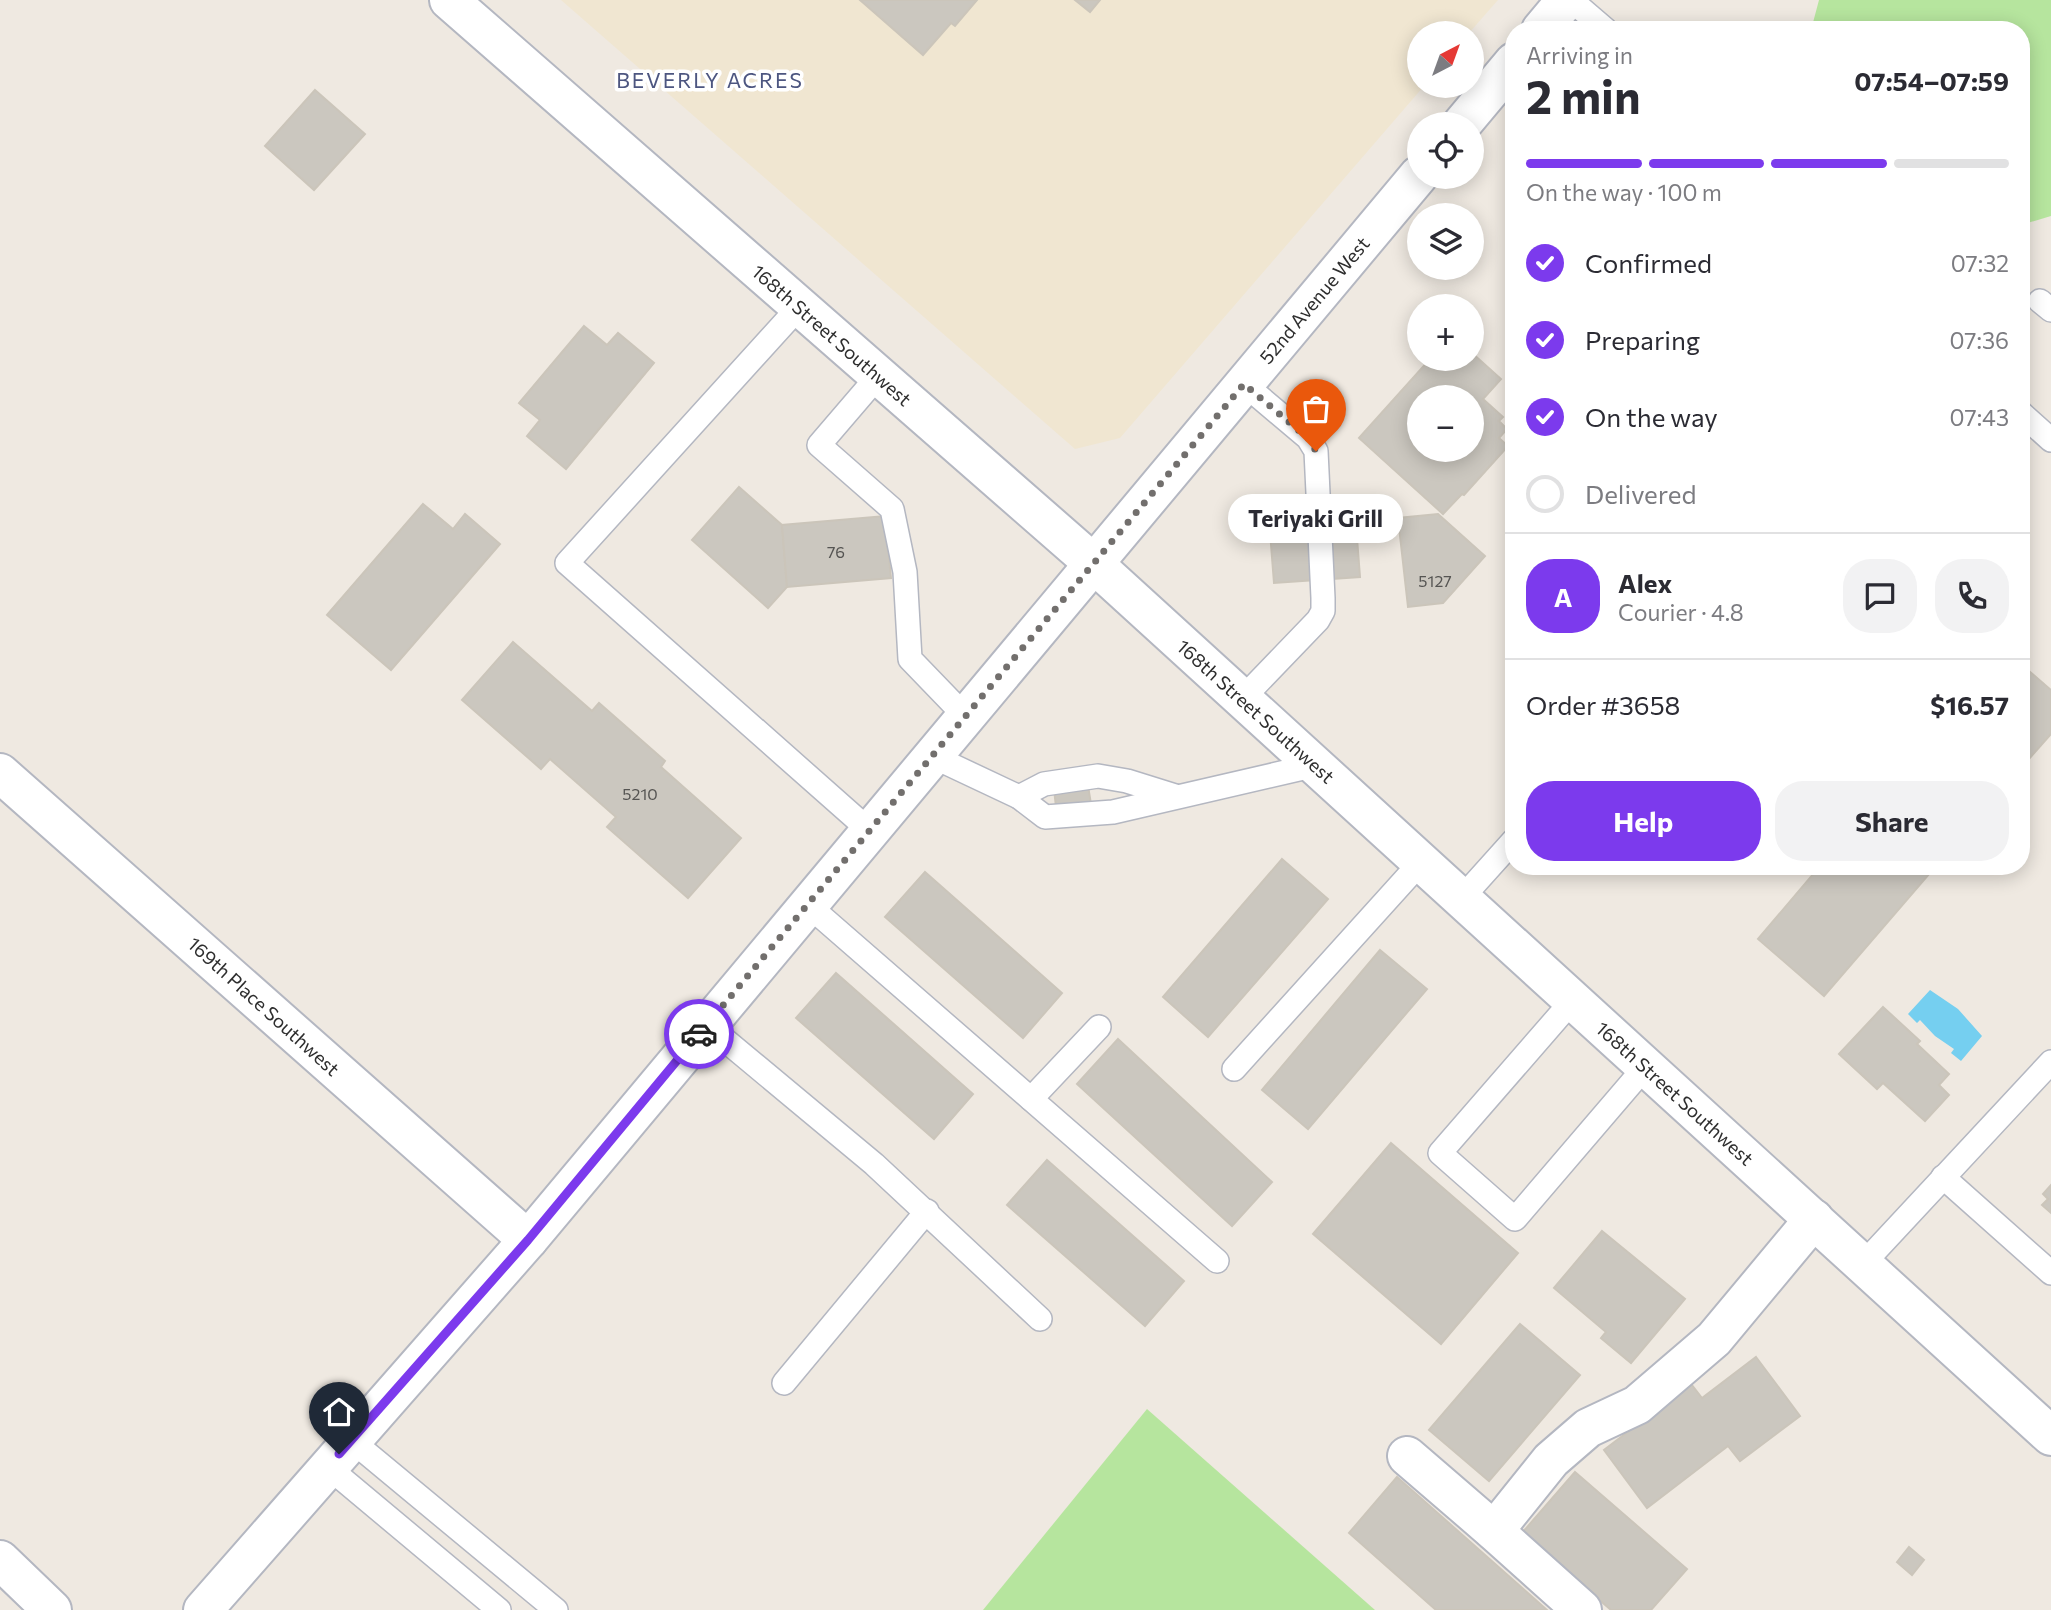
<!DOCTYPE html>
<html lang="en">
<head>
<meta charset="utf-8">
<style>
	:root { --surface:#fff; --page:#f2f2f3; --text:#2b2b33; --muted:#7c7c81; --line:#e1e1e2; --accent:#7c3aed }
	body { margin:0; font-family:Commissioner,sans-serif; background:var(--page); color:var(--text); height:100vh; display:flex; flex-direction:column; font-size:26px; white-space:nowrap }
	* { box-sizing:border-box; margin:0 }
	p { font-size:23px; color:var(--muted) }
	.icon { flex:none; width:38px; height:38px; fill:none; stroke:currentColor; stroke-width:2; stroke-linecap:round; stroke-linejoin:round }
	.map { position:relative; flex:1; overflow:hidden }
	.side { position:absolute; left:1505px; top:21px; width:525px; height:854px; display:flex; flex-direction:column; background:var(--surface); border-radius:28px; box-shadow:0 4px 18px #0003 }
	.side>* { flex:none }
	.needle { width:46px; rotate:41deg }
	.controls { position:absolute; left:1407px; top:21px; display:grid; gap:14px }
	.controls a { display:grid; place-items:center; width:77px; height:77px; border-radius:50%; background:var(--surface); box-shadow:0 4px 18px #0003; font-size:35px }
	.pin { position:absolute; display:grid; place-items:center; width:60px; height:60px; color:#fff; margin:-72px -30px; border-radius:50% 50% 50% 0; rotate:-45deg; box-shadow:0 0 7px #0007 }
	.pin .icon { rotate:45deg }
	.courier { position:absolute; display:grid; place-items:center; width:70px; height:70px; margin:-35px; border:5px solid #7c3aed; border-radius:50%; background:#fff; color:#222; box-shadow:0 2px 9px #0007 }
	.bubble { position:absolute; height:49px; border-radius:24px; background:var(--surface); box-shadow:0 4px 18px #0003; font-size:23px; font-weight:700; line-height:49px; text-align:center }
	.summary em { font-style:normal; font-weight:700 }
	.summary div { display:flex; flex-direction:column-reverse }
	.summary { display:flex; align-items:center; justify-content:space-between; height:119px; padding:0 21px }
	h1 { font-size:46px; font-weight:700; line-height:52px }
	.bar { display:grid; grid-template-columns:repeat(4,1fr); gap:10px 7px; align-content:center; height:84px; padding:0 21px }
	.bar i { height:9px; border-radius:5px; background:var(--line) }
	.bar .current { background:var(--accent) }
	.bar p { grid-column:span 4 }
	.line { display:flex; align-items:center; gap:18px; padding:0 21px; border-top:2px solid var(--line) }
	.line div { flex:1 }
	.round { display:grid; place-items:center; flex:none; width:74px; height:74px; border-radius:28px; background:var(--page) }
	ol { padding:0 21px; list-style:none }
	li { display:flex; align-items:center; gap:21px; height:77px }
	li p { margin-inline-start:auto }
	li .icon { padding:7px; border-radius:50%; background:var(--accent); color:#fff; stroke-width:4 }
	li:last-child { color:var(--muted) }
	li i { width:38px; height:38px; border:4px solid var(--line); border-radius:50% }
	.action { display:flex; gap:14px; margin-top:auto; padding:14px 21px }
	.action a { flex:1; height:80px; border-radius:28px; background:var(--accent); color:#fff; font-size:28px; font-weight:700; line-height:80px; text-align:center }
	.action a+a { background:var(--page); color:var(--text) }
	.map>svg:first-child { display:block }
	.education { fill:#f0e6d1 }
	.green { fill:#b6e59e }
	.water { fill:#75cff0 }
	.building { fill:#cbc7bf; stroke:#cbc5ba; stroke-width:2; fill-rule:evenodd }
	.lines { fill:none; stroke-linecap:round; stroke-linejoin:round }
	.lane-casing { stroke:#b4b7c1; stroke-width:26 }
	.street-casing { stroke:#b4b7c1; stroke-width:42 }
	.secondary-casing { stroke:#b4b7c1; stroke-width:42 }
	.lane { stroke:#fff; stroke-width:23 }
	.street { stroke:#fff; stroke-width:38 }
	.secondary { stroke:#fff; stroke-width:38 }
	.done { stroke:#726f6d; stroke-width:7; stroke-dasharray:0 12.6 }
	.route { stroke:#7c3aed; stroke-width:9 }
	.labels { text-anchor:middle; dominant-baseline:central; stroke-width:7; stroke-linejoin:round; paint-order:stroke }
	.number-label { font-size:16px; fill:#555452 }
	.street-label { font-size:19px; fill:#2e2e2e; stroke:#fff }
	.neighbourhood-label { font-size:21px; letter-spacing:2px; fill:#4d5680; stroke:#fff }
</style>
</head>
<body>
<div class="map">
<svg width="2051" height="1610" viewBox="0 0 2051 1610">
	<rect width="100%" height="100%" fill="#efe9e1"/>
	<path class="education" d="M561,0h937l-29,33h-50v53h5l-304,352 -45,11z"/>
	<g class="green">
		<path d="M1819,0h232v216l-30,9v-195h-210z"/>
		<path d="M1147,1409l228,201h-392z"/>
	</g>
	<path class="water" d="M1930,990l28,19 24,27 -21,25 -10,-8 3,-4 -19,-13 -15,-16 -3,3 -9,-9z"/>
	<g class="building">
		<path d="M860,0h117l-22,26 -4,-3 -28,32z"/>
		<path d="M1075,0h25l-10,12z"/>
		<path d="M315,90l50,44 -51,56 -49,-44z"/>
		<path d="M584,326l23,19 11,-12 36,30 -88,106 -39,-33 13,-16 -21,-17z"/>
		<path d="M1472,353l29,26 -18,20 20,18 -4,4 8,8 -8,9 9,8 -44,49 -2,-1 -19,20 -84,-76 71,-79h42zM1419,397h53v53h-53z"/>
		<path d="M739,487l43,38 5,62 -19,21 -76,-68z"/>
		<path d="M423,504l30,25 12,-15 35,30 -109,126 -64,-55z"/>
		<path d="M1355,512l5,65 -86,6 -5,-64z"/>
		<path d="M1438,514l47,42 -42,47 -35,4 -10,-89z"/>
		<path d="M885,516l6,62 -104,9 -5,-62z"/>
		<path d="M513,642l79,69 7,-8 66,58 -4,6 80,71 -53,60 -81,-71 9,-10 -66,-58 -9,10 -79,-69z"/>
		<path d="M2021,664l30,26v44l-30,34z"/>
		<path d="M1088,786l3,18 -35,3 -2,-18z"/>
		<path d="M1282,859l46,40 -120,138 -45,-40z"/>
		<path d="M1820,866h116l-112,130 -66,-57z"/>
		<path d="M925,872l137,121 -39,45 -138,-121z"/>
		<path d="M1380,950l47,39 -119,140 -46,-39z"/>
		<path d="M836,973l137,121 -39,45 -138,-121z"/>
		<path d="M1883,1007l37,34 -3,3 32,30 -10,11 10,10 -24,26 -42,-38 -6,6 -38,-35z"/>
		<path d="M1118,1039l154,143 -40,44 -155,-142z"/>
		<path d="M1391,1143l127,110 -77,91 -128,-110z"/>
		<path d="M1047,1160l137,121 -39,45 -138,-121z"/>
		<path d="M2051,1185v28l-9,-8 6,-6 -5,-5z"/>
		<path d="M1602,1231l83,68 -54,64 -30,-25 5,-6 -52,-44z"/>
		<path d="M1520,1324l60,51 -91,106 -60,-51z"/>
		<path d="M1756,1357l44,59 -60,45 -12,-15 -81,62 -43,-58 87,-66 11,14z"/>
		<path d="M1575,1472l112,97 -36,41h-40l-89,-77z"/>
		<path d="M1397,1477l150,133h-111l-87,-77z"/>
		<path d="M1909,1547l15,13 -12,15 -15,-13z"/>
	</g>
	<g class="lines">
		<g class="lane-casing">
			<g id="lane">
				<path d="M1571,0l35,30"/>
				<path d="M2040,301l11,9"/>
				<path d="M800,306l-233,257 303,268"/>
				<path d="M879,375l-60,70 73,64 13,63 5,87 55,57"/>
				<path d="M2021,413l30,27"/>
				<path d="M1242,699l76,-79 5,-9v-13l-7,-147 -8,-13 -64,-54"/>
				<path d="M932,756l87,41 26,20 68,-5 203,-47"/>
				<path d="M1019,797l25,-13 54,-8 29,5 48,15"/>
				<path d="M1461,899l53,-59"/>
				<path d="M808,905l409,356"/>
				<path d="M1573,1000l-133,153 75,66 131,-153"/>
				<path d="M707,1025l167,139 166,155"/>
				<path d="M1234,1069l187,-207"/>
				<path d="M1031,1099l68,-72"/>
				<path d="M1943,1177l108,96"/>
				<path d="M1863,1264l188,-202"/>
				<path d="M784,1383l143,-172"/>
				<path d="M351,1440l205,170"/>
				<path d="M328,1467l171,143"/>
			</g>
		</g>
		<g class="street-casing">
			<g id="street">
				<path d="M0,773l528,467"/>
				<path d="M1407,1456l87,75 88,79"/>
				<path d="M1494,1531l57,-71 37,-32 49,-23 77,-66 100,-120"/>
				<path d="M0,1560l52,50"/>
			</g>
		</g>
		<g class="secondary-casing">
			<g id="secondary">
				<path d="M449,0l644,563 958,873"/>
				<path d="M1541,30l25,-30"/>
				<path d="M1462,124l52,-62"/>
				<path d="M203,1610l325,-370 891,-1065"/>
			</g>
		</g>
		<use href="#lane" class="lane"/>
		<use href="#street" class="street"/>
		<use href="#secondary" class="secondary"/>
	</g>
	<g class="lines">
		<path class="done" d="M699,1034l545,-650 64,54 8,13"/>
		<path class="route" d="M339,1454l189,-214 171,-206"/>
	</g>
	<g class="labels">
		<g class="number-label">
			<text x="836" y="551">76</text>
			<text x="1435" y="580">5127</text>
			<text x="640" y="793">5210</text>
		</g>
		<g class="street-label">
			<text transform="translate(1314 300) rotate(-50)">52nd Avenue West</text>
			<text transform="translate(832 335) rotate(41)">168th Street Southwest</text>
			<text transform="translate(1256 711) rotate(42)">168th Street Southwest</text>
			<text transform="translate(264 1006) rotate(42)">169th Place Southwest</text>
			<text transform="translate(1675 1093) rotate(42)">168th Street Southwest</text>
		</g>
		<g class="neighbourhood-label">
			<text x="710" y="79">BEVERLY ACRES</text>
		</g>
	</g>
</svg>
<div class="controls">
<a><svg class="needle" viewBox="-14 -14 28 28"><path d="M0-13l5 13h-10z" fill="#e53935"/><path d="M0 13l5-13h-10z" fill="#7c7c81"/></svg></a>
<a><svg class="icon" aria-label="locate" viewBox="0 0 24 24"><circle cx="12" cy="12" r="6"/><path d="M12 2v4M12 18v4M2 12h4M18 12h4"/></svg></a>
<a><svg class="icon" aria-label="layers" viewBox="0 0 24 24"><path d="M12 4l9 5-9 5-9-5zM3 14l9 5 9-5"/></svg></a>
<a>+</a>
<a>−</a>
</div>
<div class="pin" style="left:1316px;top:451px;background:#ea580c"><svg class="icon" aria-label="bag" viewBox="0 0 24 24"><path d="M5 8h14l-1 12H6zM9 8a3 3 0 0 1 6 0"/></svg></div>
<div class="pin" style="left:339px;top:1454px;background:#1f2937"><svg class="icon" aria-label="home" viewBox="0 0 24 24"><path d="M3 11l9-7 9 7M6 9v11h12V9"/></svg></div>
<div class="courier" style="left:699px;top:1034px"><svg class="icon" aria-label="car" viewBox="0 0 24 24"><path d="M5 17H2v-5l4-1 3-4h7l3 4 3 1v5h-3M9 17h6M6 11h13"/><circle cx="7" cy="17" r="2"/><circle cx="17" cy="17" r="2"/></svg></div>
<div class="bubble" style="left:1228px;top:494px;width:175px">Teriyaki Grill</div>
<section class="side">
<div class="summary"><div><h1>2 min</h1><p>Arriving in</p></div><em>07:54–07:59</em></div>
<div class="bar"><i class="current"></i><i class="current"></i><i class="current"></i><i></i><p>On the way · 100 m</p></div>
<ol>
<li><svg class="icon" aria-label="check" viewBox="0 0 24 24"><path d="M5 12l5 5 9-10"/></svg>Confirmed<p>07:32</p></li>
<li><svg class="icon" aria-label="check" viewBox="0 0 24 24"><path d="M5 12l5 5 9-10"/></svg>Preparing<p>07:36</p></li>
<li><svg class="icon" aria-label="check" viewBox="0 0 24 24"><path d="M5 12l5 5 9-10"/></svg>On the way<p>07:43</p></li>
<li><i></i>Delivered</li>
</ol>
<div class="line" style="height:126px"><b class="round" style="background:var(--accent);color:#fff">A</b><div><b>Alex</b><p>Courier · 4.8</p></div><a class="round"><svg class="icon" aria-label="chat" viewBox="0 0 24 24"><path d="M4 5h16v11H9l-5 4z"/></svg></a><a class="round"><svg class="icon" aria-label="phone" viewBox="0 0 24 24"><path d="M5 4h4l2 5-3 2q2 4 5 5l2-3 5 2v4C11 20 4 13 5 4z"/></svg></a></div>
<div class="line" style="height:91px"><div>Order #3658</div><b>$16.57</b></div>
<div class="action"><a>Help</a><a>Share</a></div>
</section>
</div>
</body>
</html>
